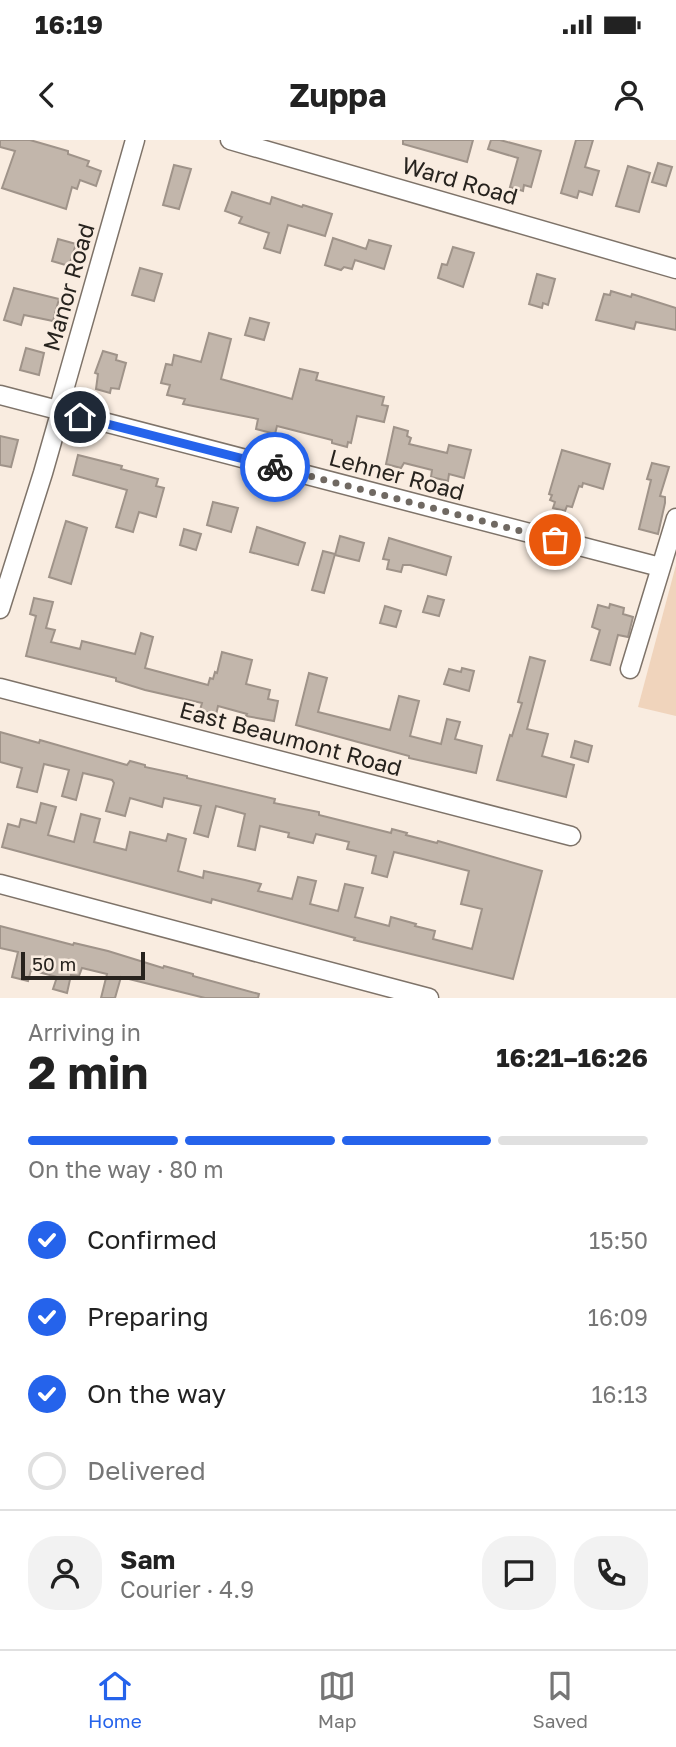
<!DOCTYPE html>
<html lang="en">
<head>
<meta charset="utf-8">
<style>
	:root { --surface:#fff; --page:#f2f2f2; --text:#222; --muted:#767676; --line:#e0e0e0; --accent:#2563eb }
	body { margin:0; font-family:"Golos Text",sans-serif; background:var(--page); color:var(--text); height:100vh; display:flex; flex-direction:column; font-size:26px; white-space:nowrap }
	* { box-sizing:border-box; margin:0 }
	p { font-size:23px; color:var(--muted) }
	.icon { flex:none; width:38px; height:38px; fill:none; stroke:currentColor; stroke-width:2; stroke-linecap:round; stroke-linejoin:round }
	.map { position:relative; height:858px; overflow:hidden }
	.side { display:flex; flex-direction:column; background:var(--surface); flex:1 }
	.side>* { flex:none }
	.scale { position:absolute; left:21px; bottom:18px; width:124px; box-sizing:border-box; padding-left:7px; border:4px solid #27231e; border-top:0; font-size:19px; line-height:24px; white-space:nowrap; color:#27231e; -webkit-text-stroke:5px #f9ece0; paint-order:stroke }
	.pin { position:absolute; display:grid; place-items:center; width:60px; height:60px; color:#fff; margin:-30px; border:4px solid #fff; border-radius:50%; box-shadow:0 2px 7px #0007 }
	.courier { position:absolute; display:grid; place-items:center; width:70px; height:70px; margin:-35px; border:5px solid #2563eb; border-radius:50%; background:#fff; color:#222; box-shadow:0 2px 9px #0007 }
	.summary em { font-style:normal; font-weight:700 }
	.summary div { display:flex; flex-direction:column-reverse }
	.summary { display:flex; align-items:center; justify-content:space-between; height:119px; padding:0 28px }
	h1 { font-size:46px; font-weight:700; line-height:52px }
	.bar { display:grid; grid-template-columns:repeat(4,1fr); gap:10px 7px; align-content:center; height:84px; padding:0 28px }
	.bar i { height:9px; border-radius:5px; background:var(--line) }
	.bar .on { background:var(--accent) }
	.bar p { grid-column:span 4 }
	.line { display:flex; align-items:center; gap:18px; padding:0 28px; border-top:2px solid var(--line) }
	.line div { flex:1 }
	.round { display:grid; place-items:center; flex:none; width:74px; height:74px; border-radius:28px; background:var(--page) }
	ol { padding:0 28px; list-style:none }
	li { display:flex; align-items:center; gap:21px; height:77px }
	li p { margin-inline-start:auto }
	li .icon { padding:7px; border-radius:50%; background:var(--accent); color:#fff; stroke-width:4 }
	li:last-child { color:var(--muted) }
	li i { width:38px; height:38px; border:4px solid var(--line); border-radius:50% }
	.status { display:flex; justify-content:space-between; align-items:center; height:49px; padding:0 35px; background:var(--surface); direction:ltr }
	.status svg { height:19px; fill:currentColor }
	header { display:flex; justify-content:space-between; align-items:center; height:91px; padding:0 28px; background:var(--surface); font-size:32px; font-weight:700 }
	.tab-bar { display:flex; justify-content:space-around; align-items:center; height:98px; border-top:2px solid var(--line); background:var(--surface); font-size:19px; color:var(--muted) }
	.tab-bar a { display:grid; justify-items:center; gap:4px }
	.tab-bar .on { color:var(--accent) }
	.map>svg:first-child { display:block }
	.green { fill:#f0d4bc }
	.building { fill:#c2b6ab; stroke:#9f9389; stroke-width:2 }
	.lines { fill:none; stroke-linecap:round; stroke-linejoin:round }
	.minor-casing { stroke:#7e7369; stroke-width:21 }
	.minor { stroke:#fff; stroke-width:18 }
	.done { stroke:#706962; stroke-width:7; stroke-dasharray:0 12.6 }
	.route { stroke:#2563eb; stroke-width:9 }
	.labels { text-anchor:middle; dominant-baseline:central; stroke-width:5; stroke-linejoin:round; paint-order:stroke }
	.street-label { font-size:23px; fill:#27231e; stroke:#f9ece0 }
</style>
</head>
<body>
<div class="status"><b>16:19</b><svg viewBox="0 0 49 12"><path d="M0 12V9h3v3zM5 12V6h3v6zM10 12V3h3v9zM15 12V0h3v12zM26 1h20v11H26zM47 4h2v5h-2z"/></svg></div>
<header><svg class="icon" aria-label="back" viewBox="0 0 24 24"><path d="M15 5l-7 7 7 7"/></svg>Zuppa<svg class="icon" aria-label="person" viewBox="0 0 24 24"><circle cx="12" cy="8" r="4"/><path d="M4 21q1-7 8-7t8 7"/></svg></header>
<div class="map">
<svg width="676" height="858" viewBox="0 0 676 858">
	<rect width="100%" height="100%" fill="#f9ece0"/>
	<path class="green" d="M676,425v151l-38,-9z"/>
	<g class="building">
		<path d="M0,0h30l38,11v3l21,7 -2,5 14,5 -5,15 -16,-6 -3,9 -5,-2 -6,22 -64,-21 13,-37 -15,-4z"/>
		<path d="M403,0h70l-6,22 -64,-18z"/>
		<path d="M491,0h9l41,11 -10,36 -7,-2 -1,6 -13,-4 8,-29 -30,-9z"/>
		<path d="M576,0h17l-8,27 14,4 -7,24 -13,-4 -2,7 -16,-5z"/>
		<path d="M658,23l14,4 -6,19 -14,-4z"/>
		<path d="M174,25l17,4 -12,40 -16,-4z"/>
		<path d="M628,26l22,7 -11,39 -23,-6z"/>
		<path d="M232,52l38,12 2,-7 30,10 1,-2 29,9 -7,22 -37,-11 -8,28 -16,-5 5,-15 -30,-10 3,-6 -17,-6z"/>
		<path d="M333,98l33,11 3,-9 22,6 -7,23 -29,-9 -3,9 -8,-2 -3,3 -16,-5z"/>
		<path d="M58,99l18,5 -7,22 -17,-5z"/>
		<path d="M453,107l21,6 -11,34 -25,-9 4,-14 5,1z"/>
		<path d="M140,128l22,6 -8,27 -22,-6z"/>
		<path d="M537,134l18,5 -7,26 -5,-2 -1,5 -13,-4z"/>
		<path d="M14,148l45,11 -6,22 -29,-6 -3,10 -17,-5z"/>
		<path d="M611,151l20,6 1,-3 44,14v22l-40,-8 -2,7 -38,-9 8,-26 6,1z"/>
		<path d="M250,178l19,5 -5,17 -19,-5z"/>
		<path d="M209,193l22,6 -10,40 71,20 8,-30 18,4 -2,7 68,17 -2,8 6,1 -4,16 -27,-6 -6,27 -3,-1 -1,5 -15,-4v-3l-55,-14 -2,8 -19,-5 2,-10 -75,-15 2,-5 -18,-4 3,-10 -9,-2 5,-19 6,1 2,-10 27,7z"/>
		<path d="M26,208l18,5 -5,22 -19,-5z"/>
		<path d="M103,211l14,4 -1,5 10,3 -7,26 -8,-1 -1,5 -14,-4 2,-15 -3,-1z"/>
		<path d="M394,287l14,4 -1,5 4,2 -2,6 38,9 2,-8 22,5 -7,28 -15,-4 -1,7 -17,-4 1,-7 -28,-7 -3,5 -15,-4z"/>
		<path d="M0,296l18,4 -7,27 -11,-2z"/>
		<path d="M562,310l48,14 -7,25 -20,-6 -1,4 -3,-1 -7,21 -5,-1 -2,5 -12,-3 2,-6 -5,-2 2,-5 -3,-1z"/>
		<path d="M78,315l44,11 -1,3 37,10 -2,7 8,2 -8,29 -17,-5 -6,20 -17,-5 11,-37 -54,-15z"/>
		<path d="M652,323l17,4 -9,29 5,1v6l-7,31 -19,-5 12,-49 -4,-1z"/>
		<path d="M213,362l25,6 -7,24 -24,-7z"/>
		<path d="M66,381l21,7 -16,56 -22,-7z"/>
		<path d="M257,387l48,16 -7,22 -48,-13z"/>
		<path d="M184,389l17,5 -5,16 -16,-5z"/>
		<path d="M340,396l24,7 -5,18 -24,-6z"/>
		<path d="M389,398l62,19 -5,18 -36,-10h-7l-2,7 -14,-3 2,-9 -6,-1z"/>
		<path d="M323,411l12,3 -11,39 -12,-3z"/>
		<path d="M428,456l16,4 -5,16 -16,-4z"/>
		<path d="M34,458l19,4 -7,26 9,2 -4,12 29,7 2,-8 53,13 6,-21 12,4 -8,31 63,17 2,-7 3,1 2,-7 2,1 5,-21 30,8 -6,24 24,6 -2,9 10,2 -4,20 -28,-5 1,-2 -29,-8 -2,9 -16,-5 2,-7 -57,-13 -29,-9v-3l-90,-22 10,-40 -6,-2z"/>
		<path d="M610,464l14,4 -1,6 10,3 -5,20 -10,-2 -8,30 -19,-5 9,-30 -8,-3 6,-22 11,3z"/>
		<path d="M385,466l16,5 -5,16 -16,-4z"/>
		<path d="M530,517l15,4 -18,68 21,5 -6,22 32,9 -8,32 -69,-17 13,-45 2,1 10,-33 -4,-1z"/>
		<path d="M462,528l12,3 -5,20 -25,-7 5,-15 12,3z"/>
		<path d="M309,533l18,5 -9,34 72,18 9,-34 20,5 -9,35 31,8 6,-25 13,3 -5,17 27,7 -6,27 -67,-15v-2l-113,-31z"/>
		<path d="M0,592l39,11 1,-3 87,25 3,-4 15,4v2l42,9v2l88,21 -1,4 45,9v3l72,18 1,-4 15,4 -1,2 31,8 1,-2 104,30 -29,108 -159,-39 1,-2 -143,-39 -1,4 -209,-56 6,-23 11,3 2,-8 15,4 5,-20 15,4 -8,28 26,7 7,-28 19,5 -6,23 32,8 4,-18 36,9 2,-7 18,5 -8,32 25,7 1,-7 41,9 16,4 -3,7 34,8 6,-22 18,4 -6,23 28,7 7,-27 18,4 -8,29 34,9 2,-9 25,7 -1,2 20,5 -2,8 39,10 10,-40 -21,-5 8,-33 -54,-14 -21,-5 -7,25 -15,-4 4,-17 -29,-7 2,-7 -33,-8 -3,9 -25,-6 1,-4 -29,-7 -5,24 -17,-4 7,-32 -29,-8 -8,31 -14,-4 7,-27 -37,-8 -2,9 -32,-9 -5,18 -19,-5 8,-28 -2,-3 -29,-7 -7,27 -14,-4 7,-26 -25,-6 -7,28 -20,-5 5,-19 -22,-6z"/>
		<path d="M575,601l17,5 -4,16 -17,-5z"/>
		<path d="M0,786l73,19 1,-2 34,8 55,17 1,-2 29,8v2l66,18 -1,4h-53l-84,-21 -6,21h-14l6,-24 -25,-6 -3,8 -8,-1 -4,18 -14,-4 4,-12 -26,-7 -3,11 -16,-4 6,-25 -18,-4z"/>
	</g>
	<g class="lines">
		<g class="minor-casing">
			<g id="minor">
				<path d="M230,0l446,129"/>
				<path d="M0,255l660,172"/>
				<path d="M0,469l43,-136 16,-56 1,-13 75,-264"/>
				<path d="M630,529l46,-151"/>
				<path d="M0,548l571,148"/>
				<path d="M0,744l429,114"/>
			</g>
		</g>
		<use href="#minor" class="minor"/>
	</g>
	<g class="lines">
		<path class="done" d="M275,327l280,73"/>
		<path class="route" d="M80,277l195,50"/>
	</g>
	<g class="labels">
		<g class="street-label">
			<text transform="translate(460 40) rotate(16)">Ward Road</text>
			<text transform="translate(68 147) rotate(-74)">Manor Road</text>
			<text transform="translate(397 334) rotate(15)">Lehner Road</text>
			<text transform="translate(291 598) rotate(15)">East Beaumont Road</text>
		</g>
	</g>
</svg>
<div class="scale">50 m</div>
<div class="pin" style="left:555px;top:400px;background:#ea580c"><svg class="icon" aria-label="bag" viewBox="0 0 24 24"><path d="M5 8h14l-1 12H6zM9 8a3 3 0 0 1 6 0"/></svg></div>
<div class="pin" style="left:80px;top:277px;background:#1f2937"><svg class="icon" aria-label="home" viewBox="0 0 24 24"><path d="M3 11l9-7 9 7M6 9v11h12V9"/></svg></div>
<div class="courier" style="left:275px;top:327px"><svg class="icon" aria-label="bike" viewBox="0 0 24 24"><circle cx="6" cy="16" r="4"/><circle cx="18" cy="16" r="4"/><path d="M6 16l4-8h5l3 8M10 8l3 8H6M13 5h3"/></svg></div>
</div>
<section class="side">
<div class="summary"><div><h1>2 min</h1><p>Arriving in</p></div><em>16:21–16:26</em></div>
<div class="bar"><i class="on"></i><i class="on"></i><i class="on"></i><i></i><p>On the way · 80 m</p></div>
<ol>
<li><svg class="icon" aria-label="check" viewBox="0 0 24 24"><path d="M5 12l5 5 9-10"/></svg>Confirmed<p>15:50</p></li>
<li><svg class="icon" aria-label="check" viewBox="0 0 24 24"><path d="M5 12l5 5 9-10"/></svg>Preparing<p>16:09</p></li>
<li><svg class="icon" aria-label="check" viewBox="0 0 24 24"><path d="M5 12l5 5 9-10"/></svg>On the way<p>16:13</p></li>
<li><i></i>Delivered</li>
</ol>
<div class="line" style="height:126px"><a class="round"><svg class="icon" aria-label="person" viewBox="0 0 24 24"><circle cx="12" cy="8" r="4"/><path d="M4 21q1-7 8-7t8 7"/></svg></a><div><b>Sam</b><p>Courier · 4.9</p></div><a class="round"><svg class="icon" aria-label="chat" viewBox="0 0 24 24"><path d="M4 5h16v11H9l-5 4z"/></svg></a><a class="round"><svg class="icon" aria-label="phone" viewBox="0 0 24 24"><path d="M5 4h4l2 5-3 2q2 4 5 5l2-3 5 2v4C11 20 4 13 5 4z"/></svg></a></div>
</section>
<nav class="tab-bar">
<a class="on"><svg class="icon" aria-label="home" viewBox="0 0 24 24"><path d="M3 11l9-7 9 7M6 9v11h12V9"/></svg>Home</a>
<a><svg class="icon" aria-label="map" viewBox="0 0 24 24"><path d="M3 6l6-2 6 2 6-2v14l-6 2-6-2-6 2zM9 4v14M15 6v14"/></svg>Map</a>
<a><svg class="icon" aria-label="saved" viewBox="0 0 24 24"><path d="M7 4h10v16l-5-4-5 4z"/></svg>Saved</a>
</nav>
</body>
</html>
